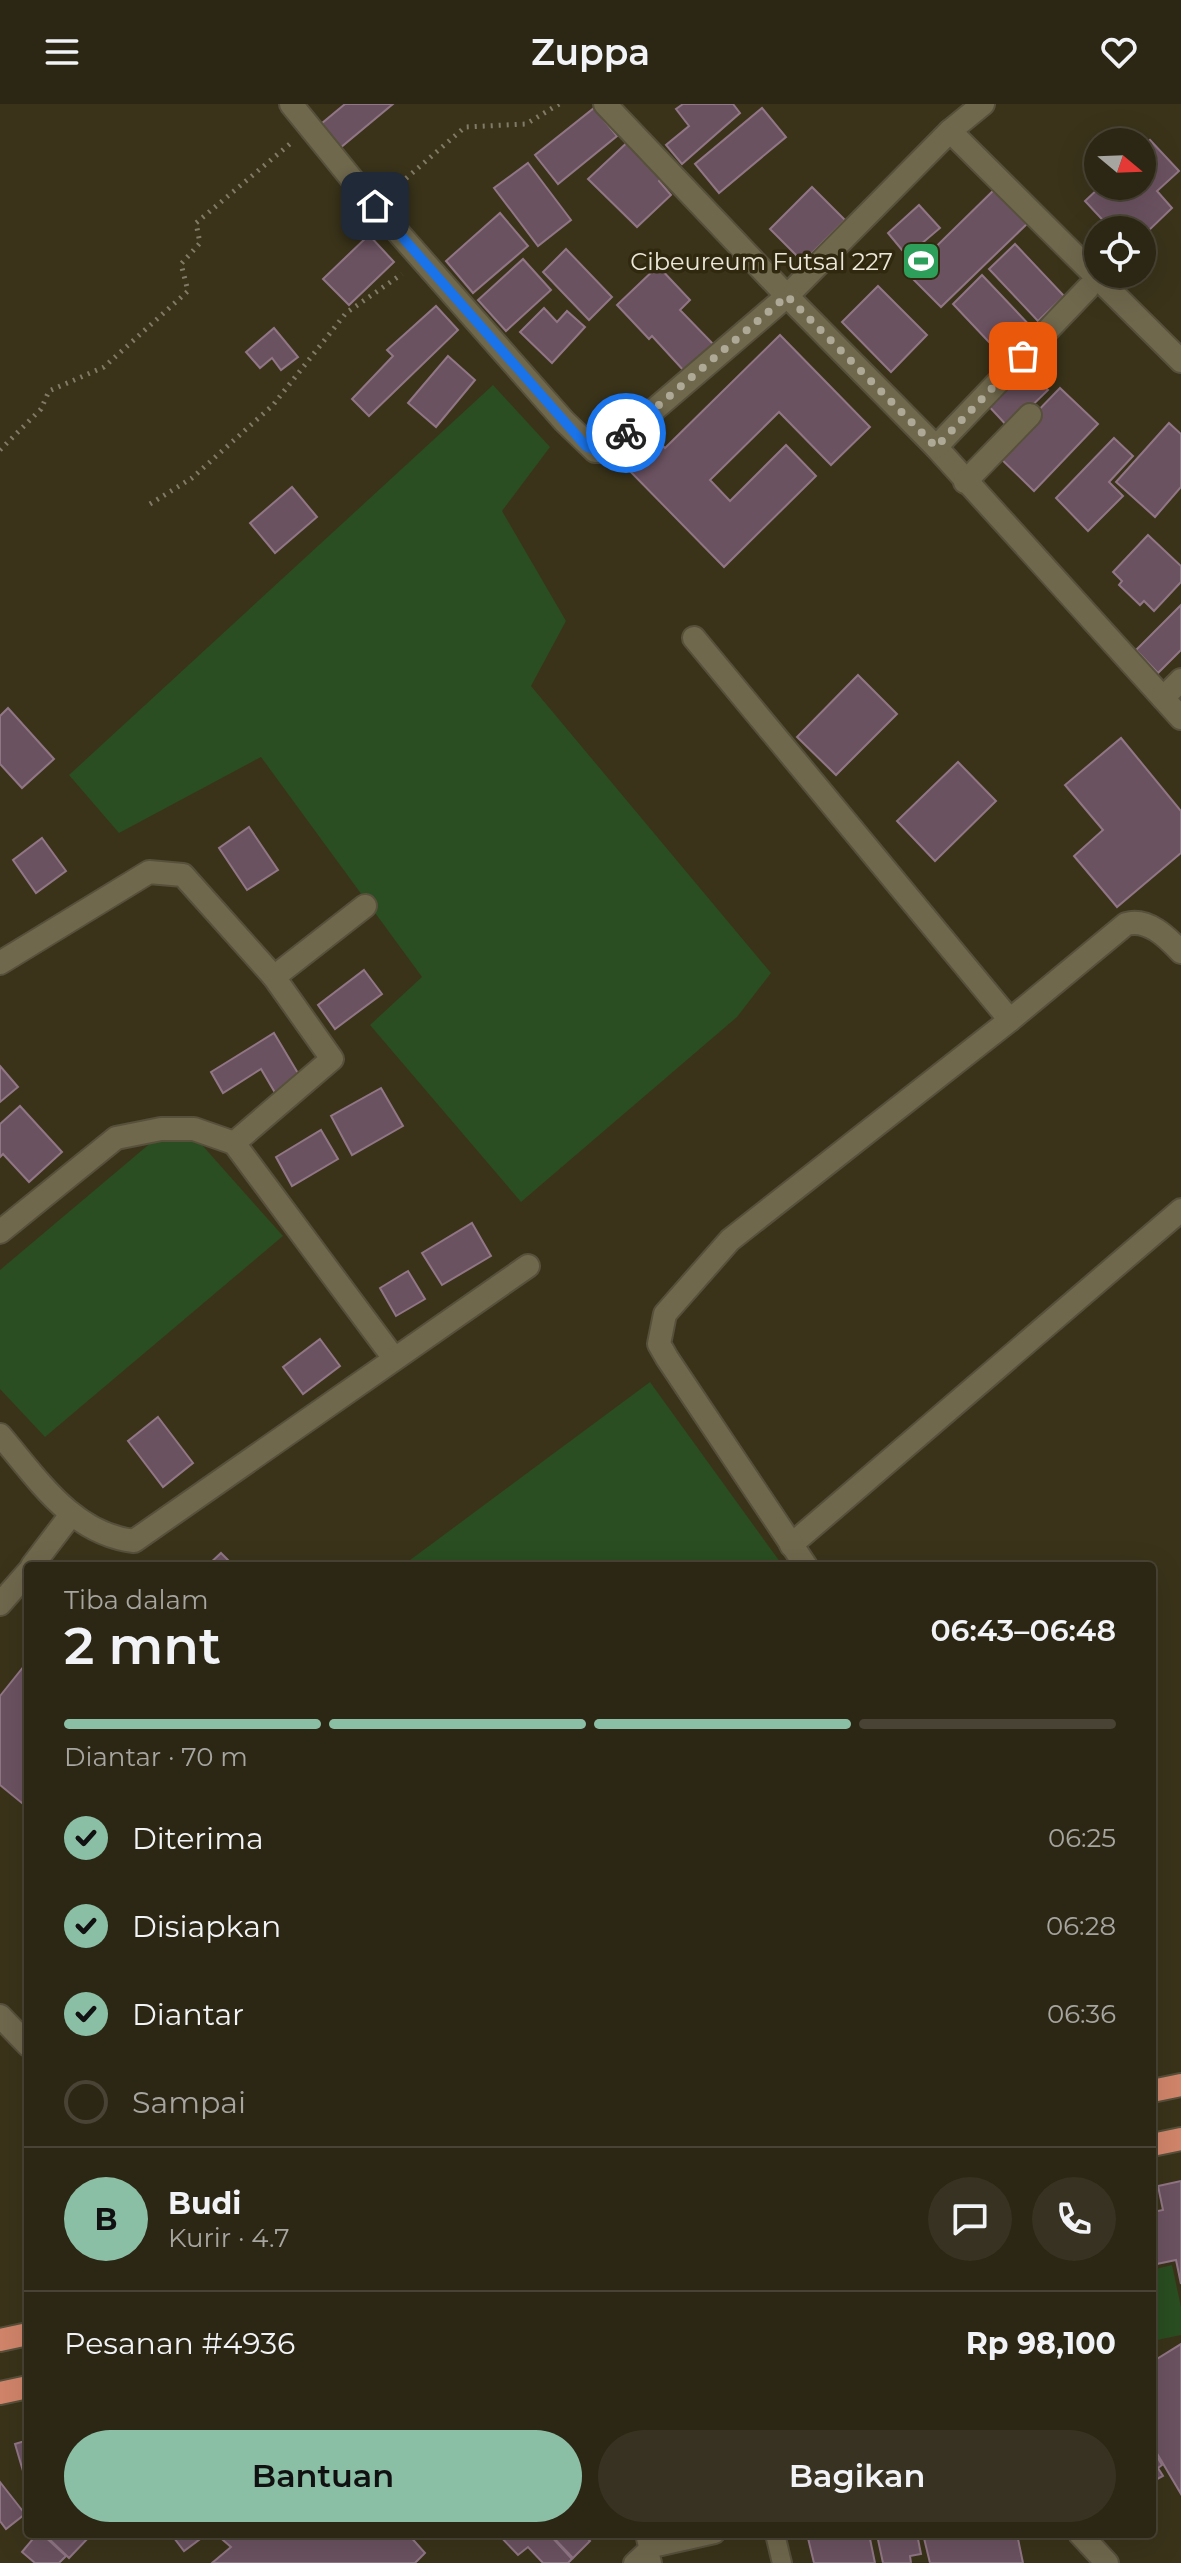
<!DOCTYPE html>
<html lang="id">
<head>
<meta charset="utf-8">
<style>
	:root { --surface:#2c2614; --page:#383222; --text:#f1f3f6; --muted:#a6a5a0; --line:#484334; --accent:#8abfa5 }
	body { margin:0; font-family:Montserrat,sans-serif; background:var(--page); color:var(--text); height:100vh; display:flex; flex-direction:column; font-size:30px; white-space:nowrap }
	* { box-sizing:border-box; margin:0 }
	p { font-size:26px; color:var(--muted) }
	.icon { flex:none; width:44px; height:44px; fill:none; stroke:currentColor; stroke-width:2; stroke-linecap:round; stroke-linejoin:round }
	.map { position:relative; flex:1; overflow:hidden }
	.details { position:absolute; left:24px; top:1458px; width:1132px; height:976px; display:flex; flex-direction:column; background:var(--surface); border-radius:8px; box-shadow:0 8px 32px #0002,0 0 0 2px var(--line) }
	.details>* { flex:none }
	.needle { width:52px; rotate:109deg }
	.buttons { position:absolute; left:1084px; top:24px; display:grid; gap:16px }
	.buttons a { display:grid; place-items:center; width:72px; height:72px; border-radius:50%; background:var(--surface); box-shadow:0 8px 32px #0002,0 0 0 2px var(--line); font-size:40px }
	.pin { position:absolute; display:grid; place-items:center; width:68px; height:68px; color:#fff; margin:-34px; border-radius:16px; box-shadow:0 4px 12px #0006 }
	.courier { position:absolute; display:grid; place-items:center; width:80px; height:80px; margin:-40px; border:6px solid #1a73e8; border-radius:50%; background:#fff; color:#222; box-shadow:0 2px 10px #0007 }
	.head em { font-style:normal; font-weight:600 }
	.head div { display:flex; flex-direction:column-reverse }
	.head { display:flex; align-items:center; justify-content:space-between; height:136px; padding:0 40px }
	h1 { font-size:52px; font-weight:600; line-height:60px }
	.bar { display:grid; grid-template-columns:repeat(4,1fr); gap:12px 8px; align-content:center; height:96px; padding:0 40px }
	.bar i { height:10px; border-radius:6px; background:var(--line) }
	.bar .selected { background:var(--accent) }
	.bar p { grid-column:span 4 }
	.line { display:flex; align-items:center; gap:20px; padding:0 40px; border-top:2px solid var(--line) }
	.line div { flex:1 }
	.round { display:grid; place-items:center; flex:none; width:84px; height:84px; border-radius:42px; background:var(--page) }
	ol { padding:0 40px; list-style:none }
	li { display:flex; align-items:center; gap:24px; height:88px }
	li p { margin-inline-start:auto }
	li .icon { padding:8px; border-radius:50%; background:var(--accent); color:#111; stroke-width:4 }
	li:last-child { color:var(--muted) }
	li i { width:44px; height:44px; border:4px solid var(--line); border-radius:50% }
	.action { display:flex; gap:16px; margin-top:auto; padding:16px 40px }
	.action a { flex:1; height:92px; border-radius:48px; background:var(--accent); color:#111; font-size:32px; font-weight:600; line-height:92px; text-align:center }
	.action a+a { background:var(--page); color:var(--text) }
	header { display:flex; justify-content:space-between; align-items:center; height:104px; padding:0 40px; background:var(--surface); font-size:36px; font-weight:600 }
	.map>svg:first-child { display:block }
	.green { fill:#2a4d21 }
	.building { fill:#6b5261; stroke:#917686; stroke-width:2 }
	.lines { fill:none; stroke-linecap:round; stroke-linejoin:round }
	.service-casing { stroke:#57503b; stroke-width:22 }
	.minor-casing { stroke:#57503b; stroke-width:26 }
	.secondary-casing { stroke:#57503b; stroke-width:26 }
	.trunk-casing { stroke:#57503b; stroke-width:26 }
	.path { stroke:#817b66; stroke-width:5; stroke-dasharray:2 6; stroke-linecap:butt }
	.service { stroke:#70684d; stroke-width:18 }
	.minor { stroke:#70684d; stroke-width:22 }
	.secondary { stroke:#70684d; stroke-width:22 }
	.trunk { stroke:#d1856a; stroke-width:22 }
	.done { stroke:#aea996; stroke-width:8; stroke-dasharray:0 14.4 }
	.route { stroke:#1a73e8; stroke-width:10 }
	.labels { text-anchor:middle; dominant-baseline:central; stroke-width:7; stroke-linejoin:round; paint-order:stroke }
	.poi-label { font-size:24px; fill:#ece8d9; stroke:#302910; text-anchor:end }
</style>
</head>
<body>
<header><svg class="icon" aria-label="menu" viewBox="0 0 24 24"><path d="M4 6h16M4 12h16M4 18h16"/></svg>Zuppa<svg class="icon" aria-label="heart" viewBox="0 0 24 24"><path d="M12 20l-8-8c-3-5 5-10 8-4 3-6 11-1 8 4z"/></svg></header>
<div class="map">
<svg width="1181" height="2459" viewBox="0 0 1181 2459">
	<rect width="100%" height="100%" fill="#3a331a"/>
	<g class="green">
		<path d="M493,281l57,62 -48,64 64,110 -35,65 240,287 -34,44 -216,185 -151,-177 52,-48 -161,-220 -142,76 -50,-58z"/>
		<path d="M179,1015l104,117 -238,201 -45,-48v-119z"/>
		<path d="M650,1278l133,184h-381z"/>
		<path d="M1172,2161l9,42v28l-29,6v-71z"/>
	</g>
	<g class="building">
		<path d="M345,0h48l-53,44 -19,-24z"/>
		<path d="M683,0h50l7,9 -58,51 -16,-19 23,-19 -13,-17z"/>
		<path d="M594,4l23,28 -59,48 -23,-29z"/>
		<path d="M762,4l24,29 -67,56 -24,-29z"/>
		<path d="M632,34l34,36 -7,7 12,14 -34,32 -49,-48z"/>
		<path d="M1150,36l29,31 -22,20 15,17 -30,29v-7h-30l-27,-29 16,-15h41v-39z"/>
		<path d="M528,59l43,57 -33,26 -44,-58z"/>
		<path d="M998,82l33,34 -90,87 -33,-33z"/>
		<path d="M812,83l33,33 -42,42 -33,-33z"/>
		<path d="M919,101l21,23 -33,28 -19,-23z"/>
		<path d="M500,109l28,33 -55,47 -27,-32z"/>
		<path d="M369,131l25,27 -45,43 -26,-26z"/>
		<path d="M1015,140l49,52 -26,25 -49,-52z"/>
		<path d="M566,145l46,48 -23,23 -46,-48z"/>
		<path d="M523,155l28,31 -45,41 -28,-31z"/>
		<path d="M658,162l32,34 -10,10 34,35 -29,27 -33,-36 -3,3 -32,-34z"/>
		<path d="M982,171l52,55 -29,29 -52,-55z"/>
		<path d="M878,182l49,49 -36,37 -49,-50z"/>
		<path d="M436,202l22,24 -89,86 -17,-17 41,-43 -6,-6z"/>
		<path d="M544,204l13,14 10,-11 18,16 -33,36 -32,-31z"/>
		<path d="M274,224l24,29 -17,13 -9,-12 -12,10 -14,-16z"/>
		<path d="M780,231l90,92 -39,38 -52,-53 -69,68 20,21 56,-56 30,31 -92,91 -103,-105 29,-29 15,15z"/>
		<path d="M448,252l27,24 -39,47 -28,-24z"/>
		<path d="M1024,261l24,25 -39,38 -24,-26z"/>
		<path d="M1060,284l38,36 -64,67 -38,-37z"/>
		<path d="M1169,319l12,11v53l-26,30 -39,-35z"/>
		<path d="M1114,334l19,18 -24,26 14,14 -35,35 -32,-33z"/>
		<path d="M292,383l25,30 -42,36 -25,-30z"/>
		<path d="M1148,431l33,31v16l-27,29 -10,-10 -4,4 -21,-20 3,-4 -9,-9z"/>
		<path d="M1181,501v45l-23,23 -22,-23z"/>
		<path d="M858,571l39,39 -61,61 -39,-38z"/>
		<path d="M8,604l46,51 -32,29 -22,-24v-48z"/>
		<path d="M1121,634l60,73v42l-64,54 -43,-51 29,-26 -38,-45z"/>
		<path d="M958,658l38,39 -61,60 -38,-40z"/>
		<path d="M249,723l29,43 -31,20 -28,-42z"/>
		<path d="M42,734l24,33 -30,22 -23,-33z"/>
		<path d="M364,866l18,24 -47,35 -17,-24z"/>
		<path d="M274,929l28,47 -25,16 -16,-27 -38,24 -12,-21z"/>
		<path d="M0,962l18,21 -18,15z"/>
		<path d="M381,984l22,38 -51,29 -21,-39z"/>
		<path d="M20,1002l42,46 -33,30 -26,-28 -3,3v-33z"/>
		<path d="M321,1026l17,29 -46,27 -16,-29z"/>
		<path d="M472,1119l19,33 -49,29 -20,-32z"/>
		<path d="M408,1167l17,28 -29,17 -16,-28z"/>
		<path d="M320,1235l20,27 -37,28 -20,-27z"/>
		<path d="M158,1313l35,46 -30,24 -35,-46z"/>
		<path d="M221,1449l13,13h-27z"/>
		<path d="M28,1557v147l-28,-23v-89z"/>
		<path d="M1181,2077v103l-5,-24 -24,5v-53l11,-2 -5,-24z"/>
		<path d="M1181,2240v150l-29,-49v-83z"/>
		<path d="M28,2336v48l-13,-44z"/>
		<path d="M1152,2344l10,17 -4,3 5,8 -11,6z"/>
		<path d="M0,2378l25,32 -19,15 -6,-8z"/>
		<path d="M37,2430h5l24,22 -7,7h-24l-13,-11z"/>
		<path d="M44,2430h46l1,1 -22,23z"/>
		<path d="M171,2430h36l-23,17z"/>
		<path d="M216,2430h192l17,19 -10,10h-203l19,-16z"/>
		<path d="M498,2430h51l23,25 -4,4h-25l-15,-16 -10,8z"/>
		<path d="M550,2430h33l7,7 -17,17z"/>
		<path d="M807,2430h62l6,29h-61z"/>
		<path d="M917,2430l4,20 -11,2 1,7h-28l-6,-28z"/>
		<path d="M923,2430h94l6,29h-93z"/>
	</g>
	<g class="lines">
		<g class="service-casing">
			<g id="service">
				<path d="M645,2430l7,29"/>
				<path d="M775,2430l7,29"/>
				<path d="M633,2459l15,-14 67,-15"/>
			</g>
		</g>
		<g class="minor-casing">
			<g id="minor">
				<path d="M291,0l69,85 204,232 31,30h11l181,-155 163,-165 33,-27"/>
				<path d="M605,0l182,192 149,151 245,271"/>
				<path d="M950,27l231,230"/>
				<path d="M936,343l152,-159"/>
				<path d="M965,378l65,-67"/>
				<path d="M694,534l316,382"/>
				<path d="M1163,594l18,-18"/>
				<path d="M0,859l149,-91 34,3 91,102 58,82 -98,84"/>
				<path d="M274,873l91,-71"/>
				<path d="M0,1128l116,-94 45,-9h33l40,14 159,214"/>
				<path d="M0,1331c37,43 72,99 134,106l394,-275"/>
				<path d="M791,1441l390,-335"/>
				<path d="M32,1462l38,-50"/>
				<path d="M806,1462l-139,-208 -8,-14 6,-30 65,-74 280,-220 116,-96c22,-6 41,13 55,28"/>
				<path d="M0,1500l28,-32"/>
				<path d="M1080,2430l27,29"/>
			</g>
		</g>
		<g class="secondary-casing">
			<path id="secondary" d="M0,1912l28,29"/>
		</g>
		<g class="trunk-casing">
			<g id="trunk">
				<path d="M1152,1987l29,-6"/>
				<path d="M1152,2041l29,-6"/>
				<path d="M0,2236l28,-6"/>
				<path d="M0,2289l28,-6"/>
			</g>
		</g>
		<g class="path">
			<path d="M394,85l71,-62 61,-3 33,-20"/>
			<path d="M0,346l41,-41 8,-18 55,-24 84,-76 -7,-27 19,-21 -4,-20 95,-80"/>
			<path d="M150,400l42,-26 81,-73 73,-92 56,-39"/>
		</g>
		<use href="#service" class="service"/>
		<use href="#minor" class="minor"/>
		<use href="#secondary" class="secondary"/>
		<use href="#trunk" class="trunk"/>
	</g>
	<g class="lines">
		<path class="done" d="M626,329l161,-137 149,151 87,-91"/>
		<path class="route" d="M375,102l211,240c18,11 27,-1 40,-13"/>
	</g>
	<defs>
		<g id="stadium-square" transform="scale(2)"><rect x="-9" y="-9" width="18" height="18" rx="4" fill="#2e9e5b" stroke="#302910"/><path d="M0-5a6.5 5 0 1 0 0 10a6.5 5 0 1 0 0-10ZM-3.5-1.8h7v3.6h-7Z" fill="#fff"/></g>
	</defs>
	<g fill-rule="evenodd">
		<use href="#stadium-square" x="921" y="157"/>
	</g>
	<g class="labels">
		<g class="poi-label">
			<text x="893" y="157">Cibeureum Futsal 227</text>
		</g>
	</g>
</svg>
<div class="buttons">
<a><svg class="needle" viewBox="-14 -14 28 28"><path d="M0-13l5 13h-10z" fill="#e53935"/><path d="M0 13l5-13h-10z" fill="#a6a5a0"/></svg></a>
<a><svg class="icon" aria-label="locate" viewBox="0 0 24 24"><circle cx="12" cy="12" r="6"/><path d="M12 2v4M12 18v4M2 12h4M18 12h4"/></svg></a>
</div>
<div class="pin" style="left:1023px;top:252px;background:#ea580c"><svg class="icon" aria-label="bag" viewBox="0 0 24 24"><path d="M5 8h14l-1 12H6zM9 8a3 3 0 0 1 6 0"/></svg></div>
<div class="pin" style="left:375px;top:102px;background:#1f2937"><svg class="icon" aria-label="home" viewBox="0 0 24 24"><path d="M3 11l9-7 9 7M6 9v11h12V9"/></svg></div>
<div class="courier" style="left:626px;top:329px"><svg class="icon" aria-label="bike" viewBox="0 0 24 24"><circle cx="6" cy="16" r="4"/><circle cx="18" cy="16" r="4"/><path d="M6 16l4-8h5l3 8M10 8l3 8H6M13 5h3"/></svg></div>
<section class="details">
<div class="head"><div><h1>2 mnt</h1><p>Tiba dalam</p></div><em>06:43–06:48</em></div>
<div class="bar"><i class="selected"></i><i class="selected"></i><i class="selected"></i><i></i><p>Diantar · 70 m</p></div>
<ol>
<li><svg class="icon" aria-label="check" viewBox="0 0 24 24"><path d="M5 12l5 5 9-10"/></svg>Diterima<p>06:25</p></li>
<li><svg class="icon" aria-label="check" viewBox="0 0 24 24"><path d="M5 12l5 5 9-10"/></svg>Disiapkan<p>06:28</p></li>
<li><svg class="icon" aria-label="check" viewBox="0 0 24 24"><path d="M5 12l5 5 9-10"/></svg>Diantar<p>06:36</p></li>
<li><i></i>Sampai</li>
</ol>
<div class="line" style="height:144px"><b class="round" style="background:var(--accent);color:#111">B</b><div><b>Budi</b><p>Kurir · 4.7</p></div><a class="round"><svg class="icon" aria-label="chat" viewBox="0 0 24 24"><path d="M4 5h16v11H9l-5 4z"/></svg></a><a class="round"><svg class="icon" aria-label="phone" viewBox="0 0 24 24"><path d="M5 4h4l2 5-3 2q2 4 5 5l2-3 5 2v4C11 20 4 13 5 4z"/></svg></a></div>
<div class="line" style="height:104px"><div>Pesanan #4936</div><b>Rp 98,100</b></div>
<div class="action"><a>Bantuan</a><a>Bagikan</a></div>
</section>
</div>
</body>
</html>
